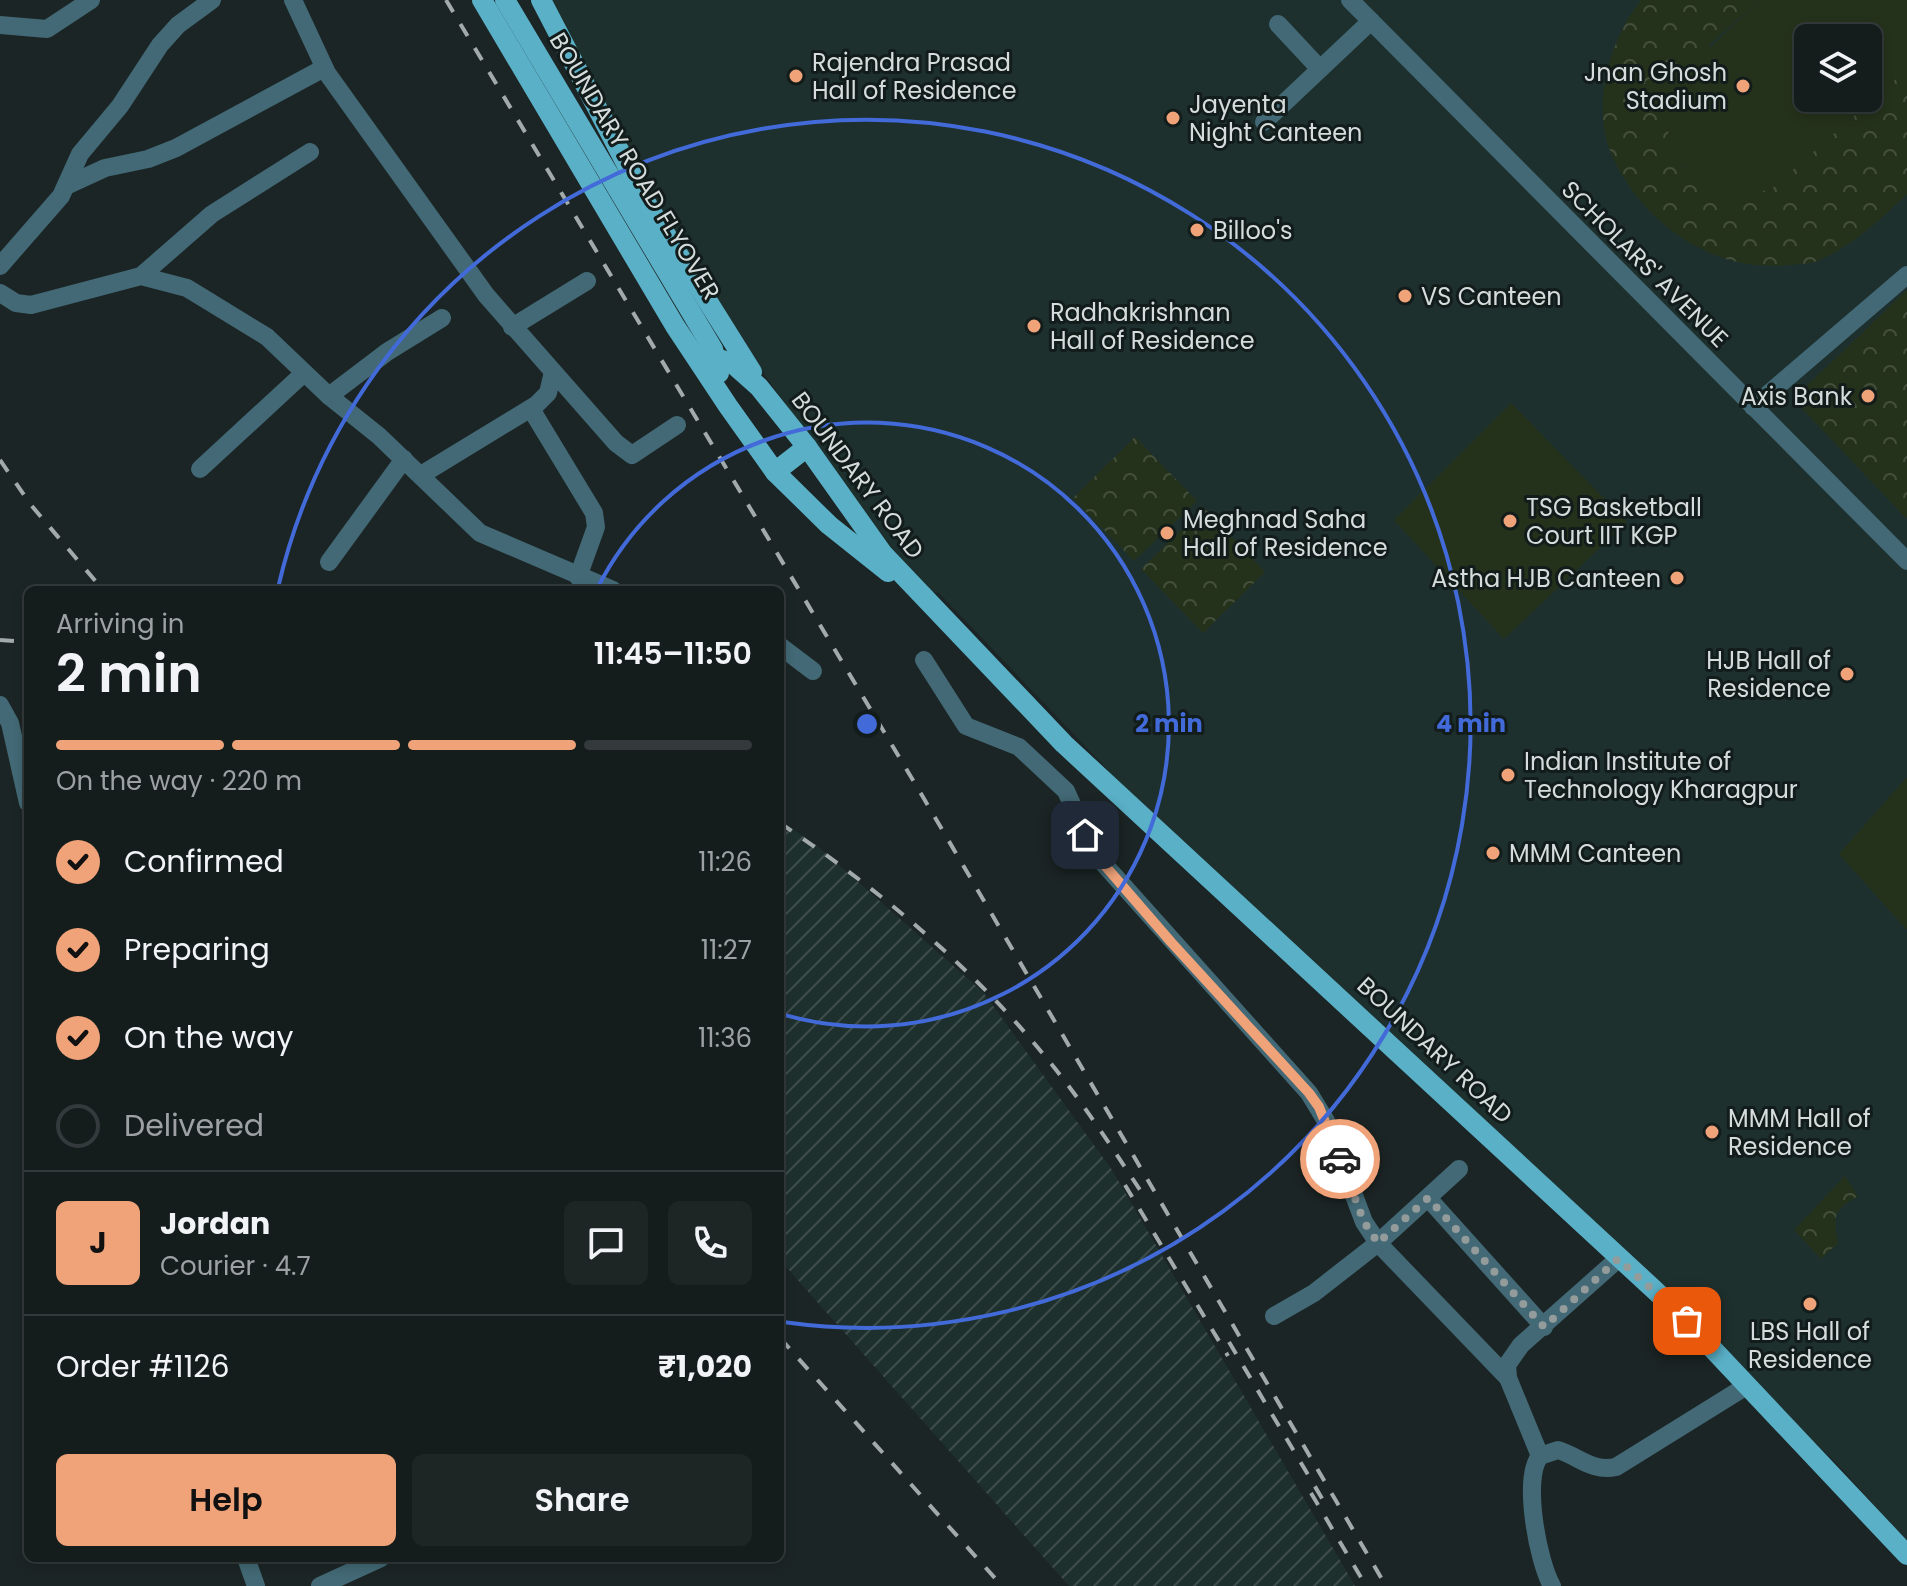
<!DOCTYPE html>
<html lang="en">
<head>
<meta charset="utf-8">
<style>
	:root { --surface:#151c1c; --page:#1e2525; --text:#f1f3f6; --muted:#9da1a3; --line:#343a3b; --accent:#f0a279 }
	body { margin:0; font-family:Poppins,sans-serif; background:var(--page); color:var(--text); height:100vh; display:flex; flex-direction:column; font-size:30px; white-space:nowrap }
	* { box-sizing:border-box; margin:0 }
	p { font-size:26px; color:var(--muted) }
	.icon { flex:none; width:44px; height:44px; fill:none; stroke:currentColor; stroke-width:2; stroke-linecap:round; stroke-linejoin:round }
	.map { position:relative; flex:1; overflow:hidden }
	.sheet { position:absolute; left:24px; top:586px; width:760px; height:976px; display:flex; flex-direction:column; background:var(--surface); border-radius:12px; box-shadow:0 4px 12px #0003,0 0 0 2px var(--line) }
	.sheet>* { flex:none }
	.tools { position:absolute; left:1794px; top:24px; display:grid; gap:16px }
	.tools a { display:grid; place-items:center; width:88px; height:88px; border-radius:12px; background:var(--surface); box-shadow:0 4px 12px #0003,0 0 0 2px var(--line); font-size:40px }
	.pin { position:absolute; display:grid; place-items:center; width:68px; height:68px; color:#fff; margin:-34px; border-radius:16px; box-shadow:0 4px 12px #0006 }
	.courier { position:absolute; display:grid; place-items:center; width:80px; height:80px; margin:-40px; border:6px solid #f0a279; border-radius:50%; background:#fff; color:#222; box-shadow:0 2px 10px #0007 }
	.overview em { font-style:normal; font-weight:600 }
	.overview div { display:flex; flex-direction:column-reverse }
	.overview { display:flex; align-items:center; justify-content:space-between; height:136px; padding:0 32px }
	h1 { font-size:52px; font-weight:600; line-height:60px }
	.bar { display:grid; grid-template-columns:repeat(4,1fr); gap:12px 8px; align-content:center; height:96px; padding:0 32px }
	.bar i { height:10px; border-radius:6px; background:var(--line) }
	.bar .selected { background:var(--accent) }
	.bar p { grid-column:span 4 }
	.line { display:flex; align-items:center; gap:20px; padding:0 32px; border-top:2px solid var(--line) }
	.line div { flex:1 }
	.round { display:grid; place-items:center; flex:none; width:84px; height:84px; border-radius:12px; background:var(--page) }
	ol { padding:0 32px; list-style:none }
	li { display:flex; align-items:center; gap:24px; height:88px }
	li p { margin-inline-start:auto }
	li .icon { padding:8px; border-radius:50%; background:var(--accent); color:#111; stroke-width:4 }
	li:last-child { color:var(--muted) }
	li i { width:44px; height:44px; border:4px solid var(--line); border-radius:50% }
	.action { display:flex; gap:16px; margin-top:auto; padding:16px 32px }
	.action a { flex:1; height:92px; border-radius:12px; background:var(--accent); color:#111; font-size:32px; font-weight:600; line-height:92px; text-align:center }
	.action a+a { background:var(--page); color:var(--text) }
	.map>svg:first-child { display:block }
	.built { fill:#1e302e; fill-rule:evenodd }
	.industrial { fill:url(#industrial-furrows) }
	.park { fill:url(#park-crowns) }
	.garden { fill:#25321b; fill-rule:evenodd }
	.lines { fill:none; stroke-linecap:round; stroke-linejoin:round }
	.minor { stroke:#426975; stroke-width:18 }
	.major { stroke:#5ab0c7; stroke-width:20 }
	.rail { stroke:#a3abaa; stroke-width:4; stroke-dasharray:14 14; stroke-linecap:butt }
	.done { stroke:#949c9b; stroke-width:8; stroke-dasharray:0 14.4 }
	.route { stroke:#f0a279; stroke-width:10 }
	.ring { fill:none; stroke:#426ad9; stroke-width:4 }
	.poi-dot { fill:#f0a279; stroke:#121c1b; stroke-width:3 }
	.labels { text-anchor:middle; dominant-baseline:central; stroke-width:6; stroke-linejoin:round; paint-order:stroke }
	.poi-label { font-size:24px; fill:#d5dcdb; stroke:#121c1b; text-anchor:start }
	.street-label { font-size:24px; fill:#d5dcdb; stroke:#121c1b }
	.centre { fill:#426ad9; stroke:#121c1b; stroke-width:4 }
	.ring-label { font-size:24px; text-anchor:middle; font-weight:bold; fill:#426ad9; stroke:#121c1b; stroke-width:6; stroke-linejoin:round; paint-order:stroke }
</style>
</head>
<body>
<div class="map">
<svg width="1907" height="1586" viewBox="0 0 1907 1586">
	<defs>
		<pattern id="industrial-furrows" width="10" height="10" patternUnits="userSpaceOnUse" patternTransform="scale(2)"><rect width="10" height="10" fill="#1e302e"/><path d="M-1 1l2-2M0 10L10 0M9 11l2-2" fill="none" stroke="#3e4d4c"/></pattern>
		<pattern id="park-crowns" width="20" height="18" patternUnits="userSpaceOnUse" patternTransform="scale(2)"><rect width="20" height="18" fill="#25321b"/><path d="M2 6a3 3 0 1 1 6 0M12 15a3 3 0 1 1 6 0" fill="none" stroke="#444f3c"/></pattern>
	</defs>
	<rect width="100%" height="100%" fill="#1c2525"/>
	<path class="built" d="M547,0h1360v1542l-67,-75 -351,-342 -379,-345 -2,-10 -169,-177 -13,-1 -47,-53 -187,-269zM1808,38h60v60h-60z"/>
	<path class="industrial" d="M780,821l35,23 168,148 129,178 243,416h-286l-289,-326z"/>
	<g class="park">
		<path d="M1641,0h119l-50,44 -27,121 31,28 57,-4 136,-120v125c-26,25 -54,51 -87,66 -8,4 -20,4 -30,5 -75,9 -148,-41 -178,-110 -22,-49 -2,-116 29,-155z"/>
		<path d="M1907,290v229l-114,-120z"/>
		<path d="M1135,437l62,64 -63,60 -61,-63z"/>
		<path d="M1204,508l61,64 -62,61 -62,-64z"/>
		<path d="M1845,1176l13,20c-25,15 -25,18 -20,47l-17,16 -27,-29z"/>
	</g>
	<g class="garden">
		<path d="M1760,0h147v69l-136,120 -24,6 -33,-2 -18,-14 -26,-31 -2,-20 2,-28 13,-27zM1808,38h60v60h-60z"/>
		<path d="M1511,403l116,119 -123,117 -110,-119z"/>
		<path d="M1907,777v153l-68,-76z"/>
	</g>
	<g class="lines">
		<g class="minor">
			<path d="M293,0l34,73 159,222 130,148 16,12 45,-30"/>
			<path d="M1350,0l557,561"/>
			<path d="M1278,24l42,45"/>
			<path d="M0,25l47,4 44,-29"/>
			<path d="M1264,122l107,-101"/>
			<path d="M68,185l37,-17 43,-9 28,-11 148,-80"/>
			<path d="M0,266l61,-70 19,-42 40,-48 40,-61 18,-20 34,-25"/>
			<path d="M141,276l71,-62 98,-62"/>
			<path d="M0,293l16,10 15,2 110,-29 46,12 80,49 62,59 50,40 101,97 133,57"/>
			<path d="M512,327l75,-46"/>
			<path d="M329,396l58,-44 55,-34"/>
			<path d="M1753,407l154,-132"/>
			<path d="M531,409l63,104 2,14 -18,50"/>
			<path d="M200,469l104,-96"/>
			<path d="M421,475l115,-70 12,-12 5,-21"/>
			<path d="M329,562l75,-103"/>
			<path d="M780,646l33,25"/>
			<path d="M924,660l42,66 53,21 47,44 28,62 215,240 17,28 38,101 14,21 130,135"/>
			<path d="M0,705l10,18 18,80"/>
			<path d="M1428,1198l116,129"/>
			<path d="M1274,1316l40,-23 64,-50 81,-74"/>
			<path d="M1540,1456l-32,-78 -1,-13 14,-20 97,-86"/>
			<path d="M246,1558l10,28"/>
			<path d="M320,1586l61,-28"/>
			<path d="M1552,1586c-14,-24 -30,-108 -12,-130l18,-6c22,7 34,22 58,17l132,-82"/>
		</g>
		<g class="major">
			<path d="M482,0l193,326 53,80 47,66 54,53 59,47"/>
			<path d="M505,0l208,349 6,24"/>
			<path d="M541,0l107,206 104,166"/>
			<path d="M719,359l13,4 27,24 48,60 76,107 181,190 611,565 232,246"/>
			<path d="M775,472l32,-25"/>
		</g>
		<g class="rail">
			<path d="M446,0l477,797 463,789"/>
			<path d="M0,460l31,45 72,85"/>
			<path d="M0,640l28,2"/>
			<path d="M780,823c97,65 189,141 264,232 36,43 67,91 98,138"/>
			<path d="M1125,1185l103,171"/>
			<path d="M780,1338l222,248"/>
			<path d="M1229,1342l94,158"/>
			<path d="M1311,1493l55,93"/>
		</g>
	</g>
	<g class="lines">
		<path class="done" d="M1340,1159l24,63 14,21 50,-45 116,129 74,-68 69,62"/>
		<path class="route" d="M1085,835l9,18 77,89 138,151 10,14 21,52"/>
	</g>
	<g class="ring">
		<path d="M597 589A302 302 0 1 1 781 1014"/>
		<path d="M278 588A604 604 0 1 1 783 1322"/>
	</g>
	<g class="poi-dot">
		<circle cx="796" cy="76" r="8"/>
		<circle cx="1743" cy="86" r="8"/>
		<circle cx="1173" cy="118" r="8"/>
		<circle cx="1197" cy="230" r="8"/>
		<circle cx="1405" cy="296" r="8"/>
		<circle cx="1034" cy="326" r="8"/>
		<circle cx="1868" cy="396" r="8"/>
		<circle cx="1510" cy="521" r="8"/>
		<circle cx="1167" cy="533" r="8"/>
		<circle cx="1677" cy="578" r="8"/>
		<circle cx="1847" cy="674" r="8"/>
		<circle cx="1508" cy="775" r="8"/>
		<circle cx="1493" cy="853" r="8"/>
		<circle cx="1712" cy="1132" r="8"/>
		<circle cx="1810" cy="1304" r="8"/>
	</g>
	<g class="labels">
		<g class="poi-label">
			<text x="812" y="62">Rajendra Prasad<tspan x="812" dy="28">Hall of Residence</tspan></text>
			<text x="1727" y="72" text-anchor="end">Jnan Ghosh<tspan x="1727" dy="28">Stadium</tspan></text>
			<text x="1189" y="104">Jayenta<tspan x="1189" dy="28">Night Canteen</tspan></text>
			<text x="1213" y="230">Billoo's</text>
			<text x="1421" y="296">VS Canteen</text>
			<text x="1050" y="312">Radhakrishnan<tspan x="1050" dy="28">Hall of Residence</tspan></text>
			<text x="1852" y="396" text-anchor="end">Axis Bank</text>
			<text x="1526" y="507">TSG Basketball<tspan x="1526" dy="28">Court IIT KGP</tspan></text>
			<text x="1183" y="519">Meghnad Saha<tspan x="1183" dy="28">Hall of Residence</tspan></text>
			<text x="1661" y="578" text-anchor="end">Astha HJB Canteen</text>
			<text x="1831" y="660" text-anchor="end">HJB Hall of<tspan x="1831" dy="28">Residence</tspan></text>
			<text x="1524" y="761">Indian Institute of<tspan x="1524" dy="28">Technology Kharagpur</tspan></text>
			<text x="1509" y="853">MMM Canteen</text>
			<text x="1728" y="1118">MMM Hall of<tspan x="1728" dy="28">Residence</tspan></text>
			<text x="1810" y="1331" text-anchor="middle">LBS Hall of<tspan x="1810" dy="28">Residence</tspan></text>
		</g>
		<g class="street-label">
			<text transform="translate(635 166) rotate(59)">BOUNDARY ROAD FLYOVER</text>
			<text transform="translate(1645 264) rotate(45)">SCHOLARS' AVENUE</text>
			<text transform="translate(858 475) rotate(53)">BOUNDARY ROAD</text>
			<text transform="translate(1435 1050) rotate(43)">BOUNDARY ROAD</text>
		</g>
	</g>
	<circle cx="867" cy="724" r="12" class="centre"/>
	<g class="ring-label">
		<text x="1169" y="732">2 min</text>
		<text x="1471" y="732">4 min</text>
	</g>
</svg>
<div class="tools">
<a><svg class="icon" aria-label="layers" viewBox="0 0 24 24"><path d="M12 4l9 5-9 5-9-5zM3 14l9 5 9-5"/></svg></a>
</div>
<div class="pin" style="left:1687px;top:1321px;background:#ea580c"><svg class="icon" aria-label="bag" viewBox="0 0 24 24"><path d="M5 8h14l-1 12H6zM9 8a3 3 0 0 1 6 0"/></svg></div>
<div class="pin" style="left:1085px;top:835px;background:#1f2937"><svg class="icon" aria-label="home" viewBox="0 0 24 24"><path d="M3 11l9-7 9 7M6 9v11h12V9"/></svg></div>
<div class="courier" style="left:1340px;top:1159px"><svg class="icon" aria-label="car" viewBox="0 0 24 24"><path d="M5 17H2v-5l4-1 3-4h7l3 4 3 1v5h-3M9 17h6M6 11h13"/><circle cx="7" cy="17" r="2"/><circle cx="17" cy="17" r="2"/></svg></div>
<section class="sheet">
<div class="overview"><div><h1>2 min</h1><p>Arriving in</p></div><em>11:45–11:50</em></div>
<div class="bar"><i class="selected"></i><i class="selected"></i><i class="selected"></i><i></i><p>On the way · 220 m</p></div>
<ol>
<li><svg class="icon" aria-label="check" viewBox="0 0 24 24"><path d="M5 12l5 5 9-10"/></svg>Confirmed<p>11:26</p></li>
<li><svg class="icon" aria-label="check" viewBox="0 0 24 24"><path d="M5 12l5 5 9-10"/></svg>Preparing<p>11:27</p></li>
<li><svg class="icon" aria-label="check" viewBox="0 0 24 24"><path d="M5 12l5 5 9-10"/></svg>On the way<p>11:36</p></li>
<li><i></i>Delivered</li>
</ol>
<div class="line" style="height:144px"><b class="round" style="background:var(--accent);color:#111">J</b><div><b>Jordan</b><p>Courier · 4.7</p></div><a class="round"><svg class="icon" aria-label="chat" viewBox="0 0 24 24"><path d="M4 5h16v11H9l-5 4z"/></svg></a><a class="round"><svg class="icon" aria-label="phone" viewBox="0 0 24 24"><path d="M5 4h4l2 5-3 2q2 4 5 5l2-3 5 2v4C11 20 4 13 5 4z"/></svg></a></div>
<div class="line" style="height:104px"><div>Order #1126</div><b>₹1,020</b></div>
<div class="action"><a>Help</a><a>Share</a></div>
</section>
</div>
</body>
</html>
